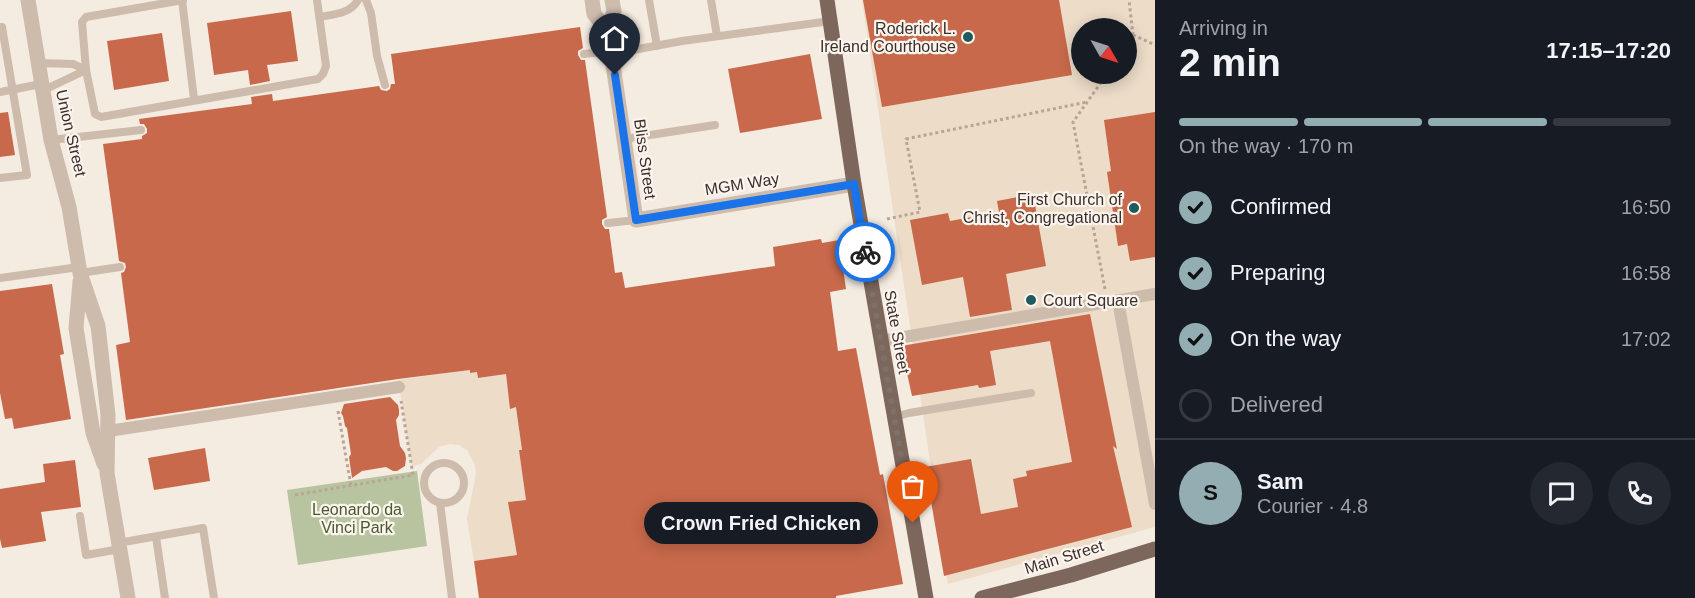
<!DOCTYPE html>
<html lang="en">
<head>
<meta charset="utf-8">
<style>
	:root { --surface:#171b24; --page:#242831; --text:#f1f3f6; --muted:#9ea1a6; --line:#363941; --accent:#92aeb2 }
	body { margin:0; font-family:Arial,sans-serif; background:var(--page); color:var(--text); height:100vh; display:flex; flex-direction:column; font-size:22px; white-space:nowrap }
	* { box-sizing:border-box; margin:0 }
	p { font-size:20px; color:var(--muted) }
	.icon { flex:none; width:33px; height:33px; fill:none; stroke:currentColor; stroke-width:2; stroke-linecap:round; stroke-linejoin:round }
	.map { position:relative; flex:1; overflow:hidden }
	.sheet { display:flex; flex-direction:column; background:var(--surface); width:540px }
	.sheet>* { flex:none }
	.needle { width:39px; rotate:129deg }
	.controls { position:absolute; left:1071px; top:18px; display:grid; gap:12px }
	.controls a { display:grid; place-items:center; width:66px; height:66px; border-radius:50%; background:var(--surface); box-shadow:0 3px 15px #0003; font-size:30px }
	.pin { position:absolute; display:grid; place-items:center; width:51px; height:51px; color:#fff; margin:-62px -26px; border-radius:50% 50% 50% 0; rotate:-45deg; box-shadow:0 0 6px #0007 }
	.pin .icon { rotate:45deg }
	.courier { position:absolute; display:grid; place-items:center; width:60px; height:60px; margin:-30px; border:4px solid #1a73e8; border-radius:50%; background:#fff; color:#222; box-shadow:0 2px 8px #0007 }
	.bubble { position:absolute; height:42px; border-radius:21px; background:var(--surface); box-shadow:0 3px 15px #0003; font-size:20px; font-weight:800; line-height:42px; text-align:center }
	.head em { font-style:normal; font-weight:800 }
	.head div { display:flex; flex-direction:column-reverse }
	.head { display:flex; align-items:center; justify-content:space-between; height:102px; padding:0 24px }
	h1 { font-size:39px; font-weight:800; line-height:45px }
	.bar { display:grid; grid-template-columns:repeat(4,1fr); gap:9px 6px; align-content:center; height:72px; padding:0 24px }
	.bar i { height:8px; border-radius:4px; background:var(--line) }
	.bar .on { background:var(--accent) }
	.bar p { grid-column:span 4 }
	.line { display:flex; align-items:center; gap:15px; padding:0 24px; border-top:2px solid var(--line) }
	.line div { flex:1 }
	.round { display:grid; place-items:center; flex:none; width:63px; height:63px; border-radius:32px; background:var(--page) }
	ol { padding:0 24px; list-style:none }
	li { display:flex; align-items:center; gap:18px; height:66px }
	li p { margin-inline-start:auto }
	li .icon { padding:6px; border-radius:50%; background:var(--accent); color:#111; stroke-width:4 }
	li:last-child { color:var(--muted) }
	li i { width:33px; height:33px; border:3px solid var(--line); border-radius:50% }
	main { display:flex; flex:1; min-height:0 }
	.map>svg:first-child { display:block }
	.green { fill:#b8c4a0 }
	.plaza { fill:#ecdcc8; fill-rule:evenodd }
	.building { fill:#c8694b }
	.lines { fill:none; stroke-linecap:round; stroke-linejoin:round }
	.path { stroke:#b9a596; stroke-width:3; stroke-dasharray:3 3; stroke-linecap:butt }
	.service { stroke:#cdbbac; stroke-width:8 }
	.pedestrian { stroke:#cdbbac; stroke-width:12 }
	.minor { stroke:#cdbbac; stroke-width:15 }
	.tertiary { stroke:#cdbbac; stroke-width:15 }
	.primary { stroke:#7d675c; stroke-width:15 }
	.done { stroke:#7c716b; stroke-width:6; stroke-dasharray:0 10.8 }
	.route { stroke:#1a73e8; stroke-width:8 }
	.poi-dot { fill:#1f5a5e; stroke:#fbf5ee; stroke-width:2 }
	.labels { text-anchor:middle; dominant-baseline:central; stroke-width:4.5; stroke-linejoin:round; paint-order:stroke }
	.poi-label { font-size:16px; fill:#3b302b; stroke:#fbf5ee; text-anchor:end }
	.street-label { font-size:16px; fill:#3b302b; stroke:#fbf5ee }
	.park-label { font-size:16px; fill:#4a5a2e; stroke:#fbf5ee }
</style>
</head>
<body>
<main>
<div class="map">
<svg width="1155" height="598" viewBox="0 0 1155 598">
	<rect width="100%" height="100%" fill="#f4ebe1"/>
	<path class="green" d="M417,471l10,75 -129,19 -11,-75z"/>
	<g class="plaza">
		<path d="M862,0h293v527l-207,57zM1082,28h44v46h-44z"/>
		<path d="M505,367l5,41 8,-1 1,20 9,72 -19,3 5,35 23,15 -63,9 -7,-42 9,-45 -1,-9 -8,-15 -8,-5 -9,-1 -11,3 -18,17 -9,2 -14,-86 72,-10 1,3 6,-1 1,6 21,-3z"/>
	</g>
	<g class="building">
		<path d="M863,0h196l13,75 -190,32z"/>
		<path d="M291,11l7,50 -31,4 3,16 -20,4 -2,-15 -34,5 -7,-52z"/>
		<path d="M580,27l3,21 -5,3v4l3,5h4l22,157 -5,3v4l3,5h4l6,44 7,-1 3,16 150,-22 -2,-19 48,-8 1,4 17,-3 7,49 -16,3 8,59 18,-3 24,127 3,-1 20,110 -67,12v2h-357l-5,-37 43,-6 -9,-53 18,-2 -7,-50h3l-6,-43 -6,2 -4,-35 -28,4 -1,-6 -7,1v-3l-72,9 -272,41 -10,-75 14,-3 -9,-69 3,-1 2,-5 -1,-4 -6,-2 -16,-117 39,-5v-3l5,-3v-4l-3,-5h-4l-1,-5 113,-15 -1,-7 21,-3 1,7 106,-15 2,4 6,1 3,-2 1,-5h4l-4,-30z"/>
		<path d="M162,33l7,48 -55,9 -7,-49z"/>
		<path d="M810,54l12,65 -82,14 -12,-64z"/>
		<path d="M8,112l7,43 -15,2v-44z"/>
		<path d="M1155,112v145l-25,4 -3,-17 -9,2 -11,-74 4,-1 -7,-51z"/>
		<path d="M1033,194l13,72 -40,8 6,36 -42,7 -7,-40 -41,8 -12,-65 38,-7 2,8 49,-9 -2,-11z"/>
		<path d="M52,284l12,70 -4,1 11,64 -57,10 -2,-11 -7,1 -5,-26v-102z"/>
		<path d="M1090,314l27,135 -4,-3 19,81 -188,49 -19,-109 46,-8 10,55 37,-7 -5,-28 14,-3 -1,-5 46,-9 -22,-121 -60,10 6,34 -17,3 -1,-3 -66,11 -11,-50z"/>
		<path d="M390,397l8,8 1,5v5l-3,5 4,26 5,7 1,5 -1,8 -8,5h-4l-7,-4 -24,4 -10,7 -3,-21 2,-3 -4,-26 -2,-2 -2,-10 -2,-3 3,-9z"/>
		<path d="M205,448l5,33 -56,9 -6,-32z"/>
		<path d="M75,460l6,47 -40,5 5,29 -44,7 -2,-9v-50l45,-7 -2,-18z"/>
	</g>
	<g class="lines">
		<g class="path">
			<path d="M1133,35l22,10"/>
			<path d="M1126,45l7,-10 -4,-35"/>
			<path d="M887,219l33,-7 -14,-73 181,-37"/>
			<path d="M1105,289l-32,-167 34,-48"/>
			<path d="M338,411l13,75"/>
			<path d="M295,495l118,-20 -12,-74"/>
		</g>
		<g class="service">
			<path d="M182,0l12,99"/>
			<path d="M183,0l-97,17 -4,5 4,48 9,44 6,3 217,-38 5,-5 3,-8 -9,-66"/>
			<path d="M366,0l5,13 6,43 8,29"/>
			<path d="M649,0l8,46"/>
			<path d="M711,0l6,36"/>
			<path d="M320,17c14,-3 30,-3 38,-17"/>
			<path d="M0,27h2l25,148 -27,3"/>
			<path d="M584,54l27,-3"/>
			<path d="M611,54l71,-13 148,-20"/>
			<path d="M38,63l35,1 13,6 -44,21"/>
			<path d="M0,92l41,-8"/>
			<path d="M624,139l91,-14"/>
			<path d="M51,140l90,-10"/>
			<path d="M608,223l28,-3"/>
			<path d="M80,273l40,-6"/>
			<path d="M0,278l79,-11"/>
			<path d="M894,417l15,-4 122,-20"/>
			<circle cx="444" cy="483" r="20"/>
			<path d="M440,503l12,95"/>
			<path d="M80,516l6,39 34,-6"/>
			<path d="M156,537l9,61"/>
			<path d="M118,543l85,-15 11,70"/>
		</g>
		<g class="pedestrian">
			<path d="M1118,301l37,203"/>
			<path d="M881,341l274,-47"/>
			<path d="M108,431l291,-44"/>
		</g>
		<g class="minor">
			<path d="M592,0l2,14 14,17"/>
			<path d="M612,0l2,11 -6,20 28,189 218,-36"/>
		</g>
		<g class="tertiary">
			<path d="M28,0l23,140 18,67 11,66 18,53 10,89 -1,58 21,125"/>
			<path d="M80,282l-4,46 17,105 11,31"/>
		</g>
		<g class="primary">
			<path d="M827,0l27,184 72,414"/>
			<path d="M982,598l89,-23 84,-26"/>
		</g>
	</g>
	<g class="lines">
		<path class="done" d="M865,252l48,271"/>
		<path class="route" d="M615,75l21,145 218,-36 11,68"/>
	</g>
	<g class="poi-dot">
		<circle cx="968" cy="37" r="6"/>
		<circle cx="1134" cy="208" r="6"/>
		<circle cx="1031" cy="300" r="6"/>
	</g>
	<g class="labels">
		<g class="poi-label">
			<text x="956" y="28">Roderick L.<tspan x="956" dy="18">Ireland Courthouse</tspan></text>
			<text x="1122" y="199">First Church of<tspan x="1122" dy="18">Christ, Congregational</tspan></text>
			<text x="1043" y="300" text-anchor="start">Court Square</text>
		</g>
		<g class="street-label">
			<text transform="translate(71 133) rotate(77)">Union Street</text>
			<text transform="translate(645 159) rotate(82)">Bliss Street</text>
			<text transform="translate(742 184) rotate(-9)">MGM Way</text>
			<text transform="translate(897 332) rotate(80)">State Street</text>
			<text transform="translate(1064 557) rotate(-17)">Main Street</text>
		</g>
		<g class="park-label">
			<text x="357" y="509">Leonardo da<tspan x="357" dy="18">Vinci Park</tspan></text>
		</g>
	</g>
</svg>
<div class="controls">
<a><svg class="needle" viewBox="-14 -14 28 28"><path d="M0-13l5 13h-10z" fill="#e53935"/><path d="M0 13l5-13h-10z" fill="#9ea1a6"/></svg></a>
</div>
<div class="pin" style="left:913px;top:523px;background:#ea580c"><svg class="icon" aria-label="bag" viewBox="0 0 24 24"><path d="M5 8h14l-1 12H6zM9 8a3 3 0 0 1 6 0"/></svg></div>
<div class="pin" style="left:615px;top:75px;background:#1f2937"><svg class="icon" aria-label="home" viewBox="0 0 24 24"><path d="M3 11l9-7 9 7M6 9v11h12V9"/></svg></div>
<div class="courier" style="left:865px;top:252px"><svg class="icon" aria-label="bike" viewBox="0 0 24 24"><circle cx="6" cy="16" r="4"/><circle cx="18" cy="16" r="4"/><path d="M6 16l4-8h5l3 8M10 8l3 8H6M13 5h3"/></svg></div>
<div class="bubble" style="left:644px;top:502px;width:234px">Crown Fried Chicken</div>
</div>
<section class="sheet">
<div class="head"><div><h1>2 min</h1><p>Arriving in</p></div><em>17:15–17:20</em></div>
<div class="bar"><i class="on"></i><i class="on"></i><i class="on"></i><i></i><p>On the way · 170 m</p></div>
<ol>
<li><svg class="icon" aria-label="check" viewBox="0 0 24 24"><path d="M5 12l5 5 9-10"/></svg>Confirmed<p>16:50</p></li>
<li><svg class="icon" aria-label="check" viewBox="0 0 24 24"><path d="M5 12l5 5 9-10"/></svg>Preparing<p>16:58</p></li>
<li><svg class="icon" aria-label="check" viewBox="0 0 24 24"><path d="M5 12l5 5 9-10"/></svg>On the way<p>17:02</p></li>
<li><i></i>Delivered</li>
</ol>
<div class="line" style="height:108px"><b class="round" style="background:var(--accent);color:#111">S</b><div><b>Sam</b><p>Courier · 4.8</p></div><a class="round"><svg class="icon" aria-label="chat" viewBox="0 0 24 24"><path d="M4 5h16v11H9l-5 4z"/></svg></a><a class="round"><svg class="icon" aria-label="phone" viewBox="0 0 24 24"><path d="M5 4h4l2 5-3 2q2 4 5 5l2-3 5 2v4C11 20 4 13 5 4z"/></svg></a></div>
</section>
</main>
</body>
</html>
